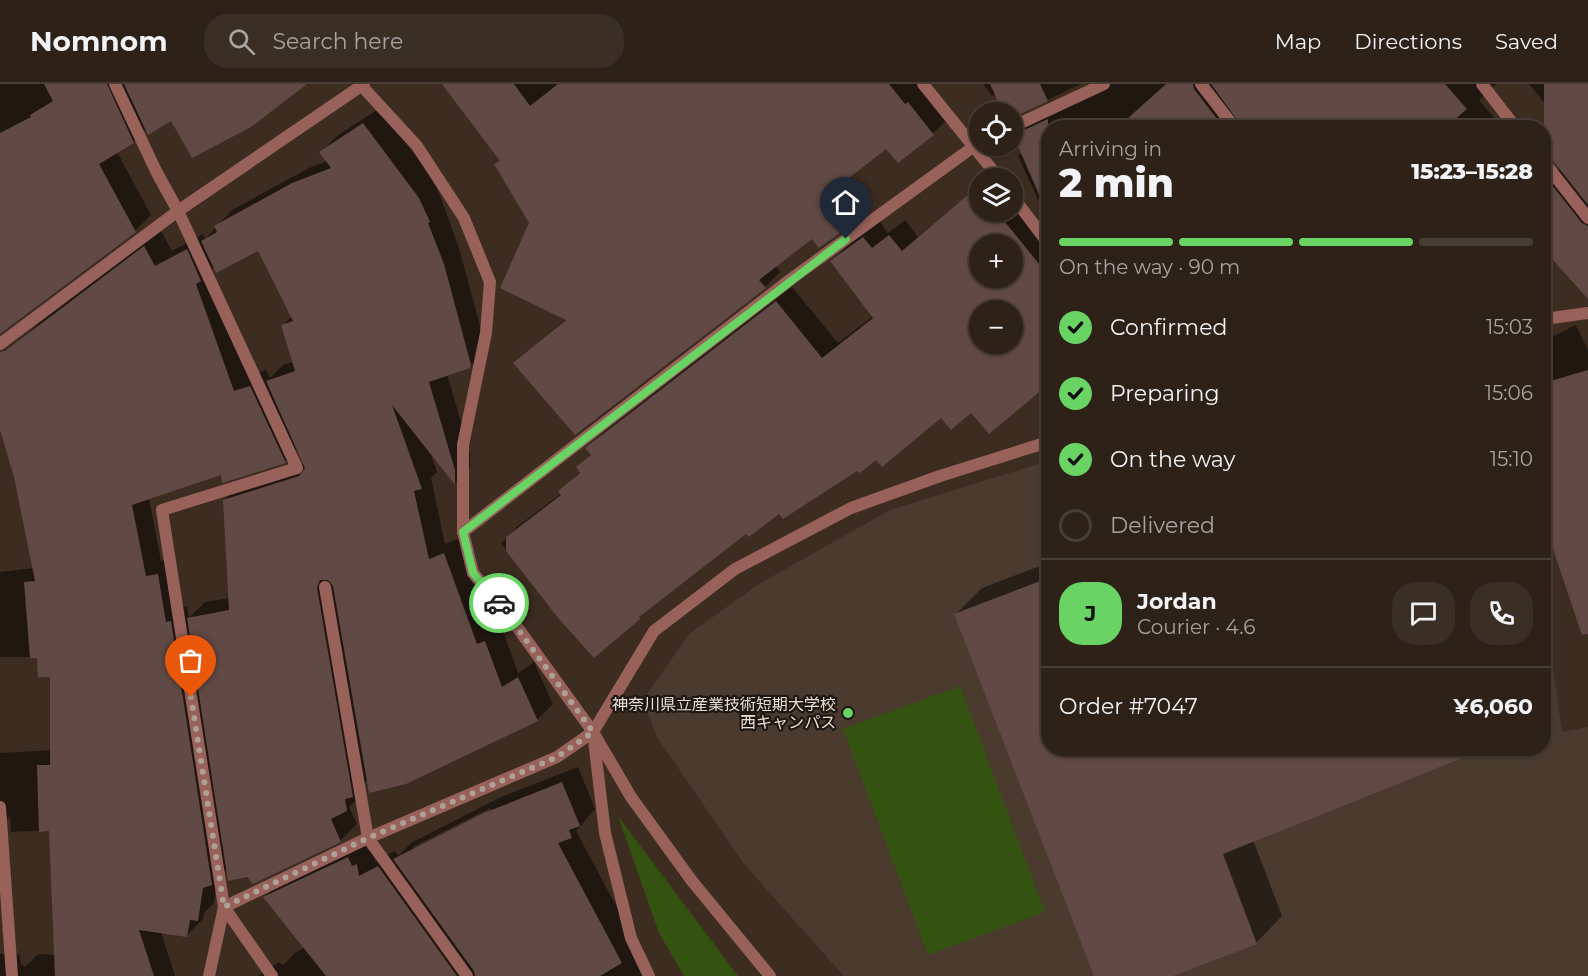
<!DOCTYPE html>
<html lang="en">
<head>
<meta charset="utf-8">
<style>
	:root { --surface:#2e2118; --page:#3a2e25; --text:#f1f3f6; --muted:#a7a3a2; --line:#493e37; --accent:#69d464 }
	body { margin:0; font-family:Montserrat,"Noto Sans JP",sans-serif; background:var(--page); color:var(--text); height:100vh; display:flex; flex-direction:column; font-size:22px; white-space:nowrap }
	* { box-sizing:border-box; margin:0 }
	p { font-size:20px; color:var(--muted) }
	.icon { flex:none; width:33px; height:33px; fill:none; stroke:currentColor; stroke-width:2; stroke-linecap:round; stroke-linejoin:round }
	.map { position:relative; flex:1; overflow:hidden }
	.sheet { position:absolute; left:1041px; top:36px; width:510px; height:636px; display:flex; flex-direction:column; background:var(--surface); border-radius:24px; box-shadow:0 2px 4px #0004,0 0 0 2px var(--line) }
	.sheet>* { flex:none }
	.buttons { position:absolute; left:969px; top:18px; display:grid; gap:12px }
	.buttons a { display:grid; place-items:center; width:54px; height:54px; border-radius:50%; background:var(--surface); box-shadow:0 2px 4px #0004,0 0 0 2px var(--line); font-size:30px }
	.pin { position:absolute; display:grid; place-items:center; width:51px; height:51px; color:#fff; margin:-62px -26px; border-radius:50% 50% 50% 0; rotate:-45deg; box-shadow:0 0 6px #0007 }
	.pin .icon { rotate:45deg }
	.courier { position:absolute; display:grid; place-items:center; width:60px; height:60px; margin:-30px; border:4px solid #69d464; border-radius:50%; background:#fff; color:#222; box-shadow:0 2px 8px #0007 }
	.headline em { font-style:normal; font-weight:800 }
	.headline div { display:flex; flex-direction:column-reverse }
	.headline { display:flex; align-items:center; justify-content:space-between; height:102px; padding:0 18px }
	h1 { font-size:39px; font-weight:800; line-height:45px }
	.bar { display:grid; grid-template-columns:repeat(4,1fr); gap:9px 6px; align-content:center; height:72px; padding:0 18px }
	.bar i { height:8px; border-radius:4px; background:var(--line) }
	.bar .current { background:var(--accent) }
	.bar p { grid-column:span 4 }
	.line { display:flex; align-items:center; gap:15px; padding:0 18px; border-top:2px solid var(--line) }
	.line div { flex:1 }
	.round { display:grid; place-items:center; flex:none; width:63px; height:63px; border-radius:24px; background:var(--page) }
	ol { padding:0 18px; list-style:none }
	li { display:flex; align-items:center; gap:18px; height:66px }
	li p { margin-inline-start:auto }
	li .icon { padding:6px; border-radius:50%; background:var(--accent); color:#111; stroke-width:4 }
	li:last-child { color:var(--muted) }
	li i { width:33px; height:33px; border:3px solid var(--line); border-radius:50% }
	header { display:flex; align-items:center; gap:36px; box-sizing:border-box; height:84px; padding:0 30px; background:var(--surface); border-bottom:2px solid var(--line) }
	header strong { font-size:28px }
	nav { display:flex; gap:33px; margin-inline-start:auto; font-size:21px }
	.search { width:420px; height:54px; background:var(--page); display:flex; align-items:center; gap:15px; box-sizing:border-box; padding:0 21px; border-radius:24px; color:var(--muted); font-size:22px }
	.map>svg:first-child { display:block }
	.education { fill:#4b3b2f }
	.green { fill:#345311 }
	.shadow { fill:#0007; fill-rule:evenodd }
	.building { fill:#614a45; fill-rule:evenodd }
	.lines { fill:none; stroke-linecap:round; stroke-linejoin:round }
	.minor { stroke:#98615a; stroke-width:12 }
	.tertiary { stroke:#98615a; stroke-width:12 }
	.done { stroke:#ada096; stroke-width:6; stroke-dasharray:0 10.8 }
	.route { stroke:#69d464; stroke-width:8 }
	.poi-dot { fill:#69d464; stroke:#1e1611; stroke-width:2 }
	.labels { text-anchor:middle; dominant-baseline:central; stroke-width:4.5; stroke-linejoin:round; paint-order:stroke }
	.poi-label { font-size:16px; fill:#e9ded6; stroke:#1e1611; text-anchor:end }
</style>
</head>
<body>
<header>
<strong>Nomnom</strong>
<div class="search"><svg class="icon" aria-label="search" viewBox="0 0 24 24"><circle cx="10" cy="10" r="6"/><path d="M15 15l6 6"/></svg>Search here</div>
<nav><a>Map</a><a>Directions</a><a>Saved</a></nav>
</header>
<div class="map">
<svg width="1588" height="892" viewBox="0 0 1588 892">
	<rect width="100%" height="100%" fill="#3d2c20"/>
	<path class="education" d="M1048,377v287h496v-115l5,8 13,91 26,-5v249h-744l-100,-112 -87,-127 -14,-37 46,-66 70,-50 131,-74z"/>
	<g class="green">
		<path d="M960,602l85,226 -117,43 -85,-226z"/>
		<path d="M618,732l120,160h-54l-25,-43z"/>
	</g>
	<g class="shadow">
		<path d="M0,0h305l-133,35 -25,9 -14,14 -16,10 34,63 -16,16 -122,91 -13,-20z"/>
		<path d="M444,0h473l32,34 -16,15 -35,28 -11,-14 -41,32 22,28 -16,16 -32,23 -8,-10 -37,29 5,7 -15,15 -250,76 52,-45 -37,-95 -34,-58 5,-5z"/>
		<path d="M983,0h98l-69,33v-5h-8l-8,-18 -4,2z"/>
		<path d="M1108,0h390l-3,1 -16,15 24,28h-455v93l-30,-65 4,-4 -8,-17 16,-15z"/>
		<path d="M1529,0h59v192l-33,-16 -11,10v-97l4,6 35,-29z"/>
		<path d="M380,24l55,74 24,66 27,100 -16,19 -23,7 23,79v15l-15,15 -25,-31 7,20 -6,6 14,66 15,-6 33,91 8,-3 17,47 16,-11 19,42 -16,16 -169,60 -7,6 2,8 -14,13 8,17 -16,16 -88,42 -5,-7 -20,-7 -11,11 -3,24 -10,10 -1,6 -16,16 -26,-3 14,44h-175v-22h19l2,10 4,3 13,-13 18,1 -5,-125 -40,2 -1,-16 -10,10v-73l53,-3 -1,-75 -13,-18h-39v-85l34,-4 -34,-170v-28l23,-31 16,-16 122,-92 11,20 31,-17 2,5 27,-29 77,-42 18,-7 -6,-9 16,-16zM258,165l34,67 -9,9 10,37 -10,3 -13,13 -4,-8 -16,6 -38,-107zM298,365l7,15 -64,20 -17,16 6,98 -25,4 -16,16 -2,-12 -5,1 -8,-48 -13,2 -12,-63 74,-25 62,-11z"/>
		<path d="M980,101v27h32v-16l36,45v148l-2,-4 -74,26 -31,5 -83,53 -112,62 -92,72 -60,53 -34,-38 -59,-75 16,-16 45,-34 -1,-2 20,-20 -3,-3 14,-14 -5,-6 16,-15 189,-146 46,56 35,-27 -41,-55 15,-15 33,-24 8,11 17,-13 13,17zM980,160h32v34h-32zM980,226h32v34h-32z"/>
		<path d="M1576,241l12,25v258l-22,-24 -22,-66 8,-9 -8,-26v-142z"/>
		<path d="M1048,479v185h434l-229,92 29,76 -26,27 -87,33h-74l-139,-362 26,-26z"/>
		<path d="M1544,594l9,26 -9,10z"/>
		<path d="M578,683l17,42 -19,22 61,114 13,31h-392l21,-14 4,3 12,-12 10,-6 -40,-50 16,-16 83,-39 4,8 5,-1 2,12 20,-10 3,5 13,-13 90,-46zM490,724l1,3 -78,39v-3z"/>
	</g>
	<g class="building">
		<path d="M44,0h63l27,59 -35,21 37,68 -136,102v-201l31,-16 -1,-2 23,-14z"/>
		<path d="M124,0h183l-56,43 -59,31 -21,-37 -23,14z"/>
		<path d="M442,0h72l16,22 28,-22h331l16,20 3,-2 26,33 -36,28 -12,-14 -56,44 23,31 -34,24 -7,-9 -53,41 7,8 -191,147 -62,-72 53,-43 -66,-32 29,-65 -35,-59 6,-3z"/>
		<path d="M990,0h50l8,17 -36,17v-6h-9z"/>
		<path d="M1166,0h27l1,5 30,39h-107z"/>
		<path d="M1211,0h234l22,25 -22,19h-202z"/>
		<path d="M1544,0h44v121l-38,-48 -6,-3z"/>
		<path d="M1048,35v96l-35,-80z"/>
		<path d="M363,39l56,75 11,24 -2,1 16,41 27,101 -1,3 -41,14 26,88v15l-63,-80 30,84 -8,2 15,68 15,-6 33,91 8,-3 17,46 16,-10 20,44 -132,63 -37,9 -36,-207 -5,-6h-8l-3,8 36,209 -8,2 2,12 -16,8 10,23 -88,42 -6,-7 -19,4 -41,-263 42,-8 -6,-110 76,-24 6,-8 -39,-87 29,-10 -14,-46 12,-4 -35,-70 -42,22 -15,-32 16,-9 -3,-6 78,-43 39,-15 -12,-16z"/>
		<path d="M1544,91l38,48 6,3v73l-44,-49z"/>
		<path d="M977,103l3,3v22h17l51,63v110l-59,49 -18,-21 -20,17 -10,-12 -59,49 -6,-7 -16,13 -3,-2 -74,48 -4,-5 -30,23 -3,-3 -107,83 1,2 -46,39 -35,-39 -53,-68v-14l55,-42 -3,-4 22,-18 -4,-6 15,-12 -6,-7 191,-147 46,57 51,-40 -43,-57 33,-24 9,11 17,-13 13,16zM980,160h32v34h-32zM980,226h32v34h-32z"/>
		<path d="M144,162l11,20 32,-17 14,32 -5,3 38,107 16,-5 36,77 -64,20 -1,-8 -89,30 14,71 12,-2 8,48 5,-1 41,264 -9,3 -5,33 -8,-1 -3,17 -48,-7 15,46h-99l-6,-145 -10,1 -2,-67h13v-88h-12l-1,-19h-7l-6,-76 11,-1 -21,-104 -14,-47v-78l5,-1z"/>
		<path d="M1588,286v264l-6,1 -38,-113v-139z"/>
		<path d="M1048,494v170h434v2l-259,104 34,90 -84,32h-79l-140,-362z"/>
		<path d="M562,698l18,44 -11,4 3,8 -14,5 64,120 -22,13h-125l-1,-5 -81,-112 91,-46z"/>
		<path d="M348,773l4,9 5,-2 2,12 19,-10 79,110h-131l-63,-79z"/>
	</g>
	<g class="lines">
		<g class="minor">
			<path d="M115,0l42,89 21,38 119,257 -135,42 62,397 48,69"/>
			<path d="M360,0l57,62 47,72 26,64 -4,51 -23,112v87l10,41 34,40 86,119 12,101 26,105 18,38"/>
			<path d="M923,0l76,94"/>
			<path d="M1201,0l34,44"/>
			<path d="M1482,0l34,44"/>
			<path d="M1012,43l92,-43"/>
			<path d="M1544,78l44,56"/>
			<path d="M1012,112l36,47"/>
			<path d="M1544,235l44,-6"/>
			<path d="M0,260l178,-133 186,-127"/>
			<path d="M463,448l328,-253 189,-137"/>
			<path d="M325,503l43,251 99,138"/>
			<path d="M0,723l12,169"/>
			<path d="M209,892l15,-69 144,-69 189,-81 36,-25 61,-101 81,-62 116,-61 89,-32 108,-34"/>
		</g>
		<path class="tertiary" d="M593,648l38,65 61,84 78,95"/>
	</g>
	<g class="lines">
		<path class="done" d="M191,613l33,210 144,-69 189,-81 36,-25 -94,-129"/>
		<path class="route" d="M499,519l-26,-30 -10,-41 383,-293"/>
	</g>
	<circle class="poi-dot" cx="848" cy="629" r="6"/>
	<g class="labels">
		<g class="poi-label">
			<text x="836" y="620">神奈川県立産業技術短期大学校<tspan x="836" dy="18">西キャンパス</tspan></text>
		</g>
	</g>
</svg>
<div class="buttons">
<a><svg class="icon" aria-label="locate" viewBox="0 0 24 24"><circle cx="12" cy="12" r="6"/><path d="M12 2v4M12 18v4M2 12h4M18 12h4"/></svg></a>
<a><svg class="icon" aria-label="layers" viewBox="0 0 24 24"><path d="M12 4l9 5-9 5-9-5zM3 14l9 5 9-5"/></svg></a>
<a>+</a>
<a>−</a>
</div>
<div class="pin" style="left:191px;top:613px;background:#ea580c"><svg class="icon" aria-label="bag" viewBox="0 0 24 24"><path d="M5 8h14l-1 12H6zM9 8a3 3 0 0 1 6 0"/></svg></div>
<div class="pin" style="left:846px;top:155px;background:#1f2937"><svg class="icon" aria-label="home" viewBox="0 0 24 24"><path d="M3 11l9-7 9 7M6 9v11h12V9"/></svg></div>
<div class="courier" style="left:499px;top:519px"><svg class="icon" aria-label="car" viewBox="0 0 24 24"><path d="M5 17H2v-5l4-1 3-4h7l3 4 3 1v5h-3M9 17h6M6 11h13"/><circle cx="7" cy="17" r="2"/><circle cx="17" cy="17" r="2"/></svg></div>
<section class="sheet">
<div class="headline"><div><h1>2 min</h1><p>Arriving in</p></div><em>15:23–15:28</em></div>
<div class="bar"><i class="current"></i><i class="current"></i><i class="current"></i><i></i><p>On the way · 90 m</p></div>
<ol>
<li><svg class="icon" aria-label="check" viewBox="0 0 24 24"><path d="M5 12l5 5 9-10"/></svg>Confirmed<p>15:03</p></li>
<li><svg class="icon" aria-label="check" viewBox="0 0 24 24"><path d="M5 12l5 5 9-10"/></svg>Preparing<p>15:06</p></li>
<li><svg class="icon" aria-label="check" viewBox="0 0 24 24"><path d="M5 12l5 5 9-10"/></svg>On the way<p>15:10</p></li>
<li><i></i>Delivered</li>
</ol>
<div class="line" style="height:108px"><b class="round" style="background:var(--accent);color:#111">J</b><div><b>Jordan</b><p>Courier · 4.6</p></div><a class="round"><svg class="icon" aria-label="chat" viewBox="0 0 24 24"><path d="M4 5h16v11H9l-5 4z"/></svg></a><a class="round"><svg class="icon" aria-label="phone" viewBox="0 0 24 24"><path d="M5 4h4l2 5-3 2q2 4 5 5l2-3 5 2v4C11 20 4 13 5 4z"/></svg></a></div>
<div class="line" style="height:78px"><div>Order #7047</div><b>¥6,060</b></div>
</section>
</div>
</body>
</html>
